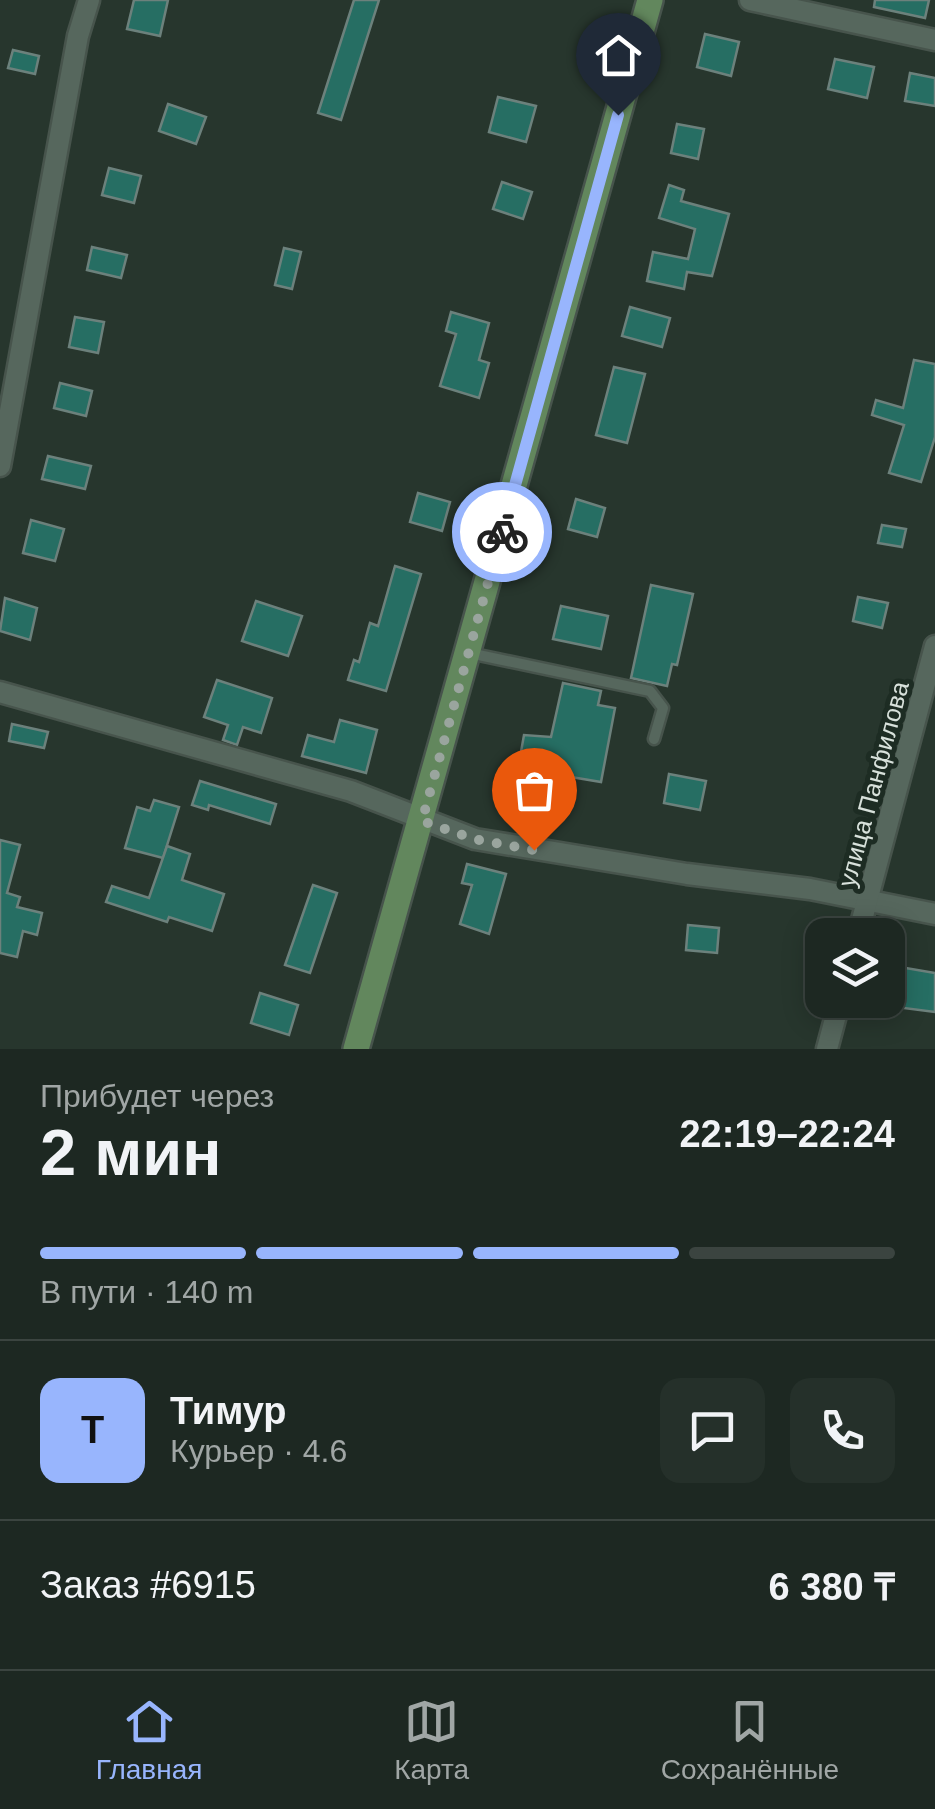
<!DOCTYPE html>
<html lang="ru">
<head>
<meta charset="utf-8">
<style>
	:root { --surface:#1d2822; --page:#25302a; --text:#f1f3f6; --muted:#a0a6a5; --line:#3b4440; --accent:#98b5fd }
	body { margin:0; font-family:Helvetica,sans-serif; background:var(--page); color:var(--text); height:100vh; display:flex; flex-direction:column; font-size:38px; white-space:nowrap }
	* { box-sizing:border-box; margin:0 }
	p { font-size:32px; color:var(--muted) }
	.icon { flex:none; width:55px; height:55px; fill:none; stroke:currentColor; stroke-width:2; stroke-linecap:round; stroke-linejoin:round }
	.map { position:relative; height:1049px; overflow:hidden }
	.details { display:flex; flex-direction:column; background:var(--surface); flex:1 }
	.details>* { flex:none }
	.fabs { position:absolute; left:805px; top:918px; display:grid; gap:20px }
	.fabs a { display:grid; place-items:center; width:100px; height:100px; border-radius:20px; background:var(--surface); box-shadow:0 5px 25px #0003,0 0 0 2px var(--line); font-size:50px }
	.pin { position:absolute; display:grid; place-items:center; width:85px; height:85px; color:#fff; margin:-102px -42px; border-radius:50% 50% 50% 0; rotate:-45deg; box-shadow:0 0 10px #0007 }
	.pin .icon { rotate:45deg }
	.courier { position:absolute; display:grid; place-items:center; width:100px; height:100px; margin:-50px; border:8px solid #98b5fd; border-radius:50%; background:#fff; color:#222; box-shadow:0 2px 12px #0007 }
	.overview em { font-style:normal; font-weight:700 }
	.overview div { display:flex; flex-direction:column-reverse }
	.overview { display:flex; align-items:center; justify-content:space-between; height:170px; padding:0 40px }
	h1 { font-size:65px; font-weight:700; line-height:75px }
	.bar { display:grid; grid-template-columns:repeat(4,1fr); gap:15px 10px; align-content:center; height:120px; padding:0 40px }
	.bar i { height:12px; border-radius:8px; background:var(--line) }
	.bar .active { background:var(--accent) }
	.bar p { grid-column:span 4 }
	.line { display:flex; align-items:center; gap:25px; padding:0 40px; border-top:2px solid var(--line) }
	.line div { flex:1 }
	.round { display:grid; place-items:center; flex:none; width:105px; height:105px; border-radius:20px; background:var(--page) }
	.tab-bar { display:flex; justify-content:space-around; align-items:center; height:140px; border-top:2px solid var(--line); background:var(--surface); font-size:28px; color:var(--muted) }
	.tab-bar a { display:grid; justify-items:center; gap:5px }
	.tab-bar .active { color:var(--accent) }
	.map>svg:first-child { display:block }
	.building { fill:#266e63; stroke:#6c817c; stroke-width:2.5 }
	.lines { fill:none; stroke-linecap:round; stroke-linejoin:round }
	.service-casing { stroke:#47544c; stroke-width:15 }
	.minor-casing { stroke:#47544c; stroke-width:25 }
	.secondary-casing { stroke:#47544c; stroke-width:30 }
	.service { stroke:#56675d; stroke-width:10 }
	.minor { stroke:#56675d; stroke-width:20 }
	.secondary { stroke:#62875d; stroke-width:25 }
	.done { stroke:#9aa59e; stroke-width:10; stroke-dasharray:0 18 }
	.route { stroke:#98b5fd; stroke-width:12 }
	.labels { text-anchor:middle; dominant-baseline:central; stroke-width:10; stroke-linejoin:round; paint-order:stroke }
	.street-label { font-size:25px; fill:#d8e1db; stroke:#1d2c23 }
</style>
</head>
<body>
<div class="map">
<svg width="935" height="1049" viewBox="0 0 935 1049">
	<rect width="100%" height="100%" fill="#27362d"/>
	<g class="building">
		<path d="M134,0h34l-8,36 -33,-7z"/>
		<path d="M354,0h25l-38,120 -23,-7z"/>
		<path d="M875,0h54l-4,18 -51,-11z"/>
		<path d="M705,34l34,8 -8,34 -34,-9z"/>
		<path d="M13,50l26,6 -4,18 -27,-6z"/>
		<path d="M835,59l39,8 -7,31 -39,-9z"/>
		<path d="M910,73l25,5v28l-30,-5z"/>
		<path d="M498,97l38,9 -10,36 -37,-10z"/>
		<path d="M168,104l38,13 -10,27 -37,-13z"/>
		<path d="M677,124l27,5 -6,30 -27,-6z"/>
		<path d="M109,168l32,8 -7,27 -32,-8z"/>
		<path d="M502,182l30,10 -9,27 -30,-10z"/>
		<path d="M669,185l15,5 -3,11 48,13 -17,62 -25,-4 -3,17 -37,-8 6,-29 35,7 7,-30 -36,-11z"/>
		<path d="M92,247l35,8 -6,23 -34,-8z"/>
		<path d="M284,248l17,4 -9,37 -17,-4z"/>
		<path d="M630,307l40,11 -8,29 -40,-11z"/>
		<path d="M451,312l38,11 -10,37 10,3 -10,35 -39,-12 16,-52 -10,-3z"/>
		<path d="M75,317l29,5 -6,31 -29,-6z"/>
		<path d="M914,360l21,4v73l-14,45 -32,-9 15,-48 -32,-10 4,-15 27,8z"/>
		<path d="M614,367l31,7 -18,69 -31,-8z"/>
		<path d="M60,383l32,8 -6,25 -32,-8z"/>
		<path d="M48,456l43,10 -6,23 -43,-10z"/>
		<path d="M418,493l32,9 -8,29 -32,-9z"/>
		<path d="M576,499l29,9 -8,29 -29,-8z"/>
		<path d="M31,520l33,9 -9,32 -32,-8z"/>
		<path d="M882,525l24,4 -4,18 -24,-4z"/>
		<path d="M395,566l26,8 -35,117 -38,-11 6,-20 5,2 11,-39 8,3z"/>
		<path d="M651,585l42,9 -16,71 -5,-1 -5,22 -36,-8z"/>
		<path d="M858,597l30,6 -6,25 -29,-7z"/>
		<path d="M5,598l32,10 -7,32 -30,-9z"/>
		<path d="M256,601l46,15 -14,40 -46,-15z"/>
		<path d="M561,606l47,10 -7,33 -48,-10z"/>
		<path d="M217,680l55,18 -11,35 -18,-6 -6,18 -14,-5 5,-15 -24,-8z"/>
		<path d="M563,683l38,8 -3,14 17,3 -14,74 -42,-7 -9,51 -41,-7 15,-84 27,2z"/>
		<path d="M340,720l37,10 -11,43 -64,-17 6,-21 26,7z"/>
		<path d="M12,724l36,8 -4,16 -35,-7z"/>
		<path d="M669,774l37,7 -6,29 -36,-7z"/>
		<path d="M200,781l76,23 -6,20 -61,-19 -1,5 -16,-5z"/>
		<path d="M154,800l25,7 -16,51 -38,-10 12,-41 13,4z"/>
		<path d="M0,840l20,5 -13,48 13,4 -3,10 25,6 -5,22 -14,-4 -6,26 -17,-4z"/>
		<path d="M167,846l23,8 -8,26 42,14 -12,37 -43,-14 -2,5 -61,-20 6,-16 37,12z"/>
		<path d="M467,864l39,10 -17,60 -29,-10 12,-39 -10,-2z"/>
		<path d="M313,885l24,8 -27,80 -25,-8z"/>
		<path d="M688,925l31,3 -2,25 -31,-3z"/>
		<path d="M894,966l41,7v39l-47,-6z"/>
		<path d="M260,993l38,12 -9,30 -38,-12z"/>
	</g>
	<g class="lines">
		<g class="service-casing">
			<path id="service" d="M469,653l181,38 13,17 -9,31"/>
		</g>
		<g class="minor-casing">
			<g id="minor">
				<path d="M750,0l185,40"/>
				<path d="M0,466l78,-430 11,-36"/>
				<path d="M0,692l351,99 124,48 212,35 123,15 125,25"/>
				<path d="M858,935l77,-289"/>
				<path d="M827,1049l13,-49"/>
			</g>
		</g>
		<g class="secondary-casing">
			<path id="secondary" d="M356,1049l294,-1049"/>
		</g>
		<use href="#service" class="service"/>
		<use href="#minor" class="minor"/>
		<use href="#secondary" class="secondary"/>
	</g>
	<g class="lines">
		<path class="done" d="M502,532l-80,289 52,18 60,11"/>
		<path class="route" d="M502,532l116,-417"/>
	</g>
	<g class="labels">
		<g class="street-label">
			<text transform="translate(873 784) rotate(-75)">улица Панфилова</text>
		</g>
	</g>
</svg>
<div class="fabs">
<a><svg class="icon" aria-label="layers" viewBox="0 0 24 24"><path d="M12 4l9 5-9 5-9-5zM3 14l9 5 9-5"/></svg></a>
</div>
<div class="pin" style="left:534px;top:850px;background:#ea580c"><svg class="icon" aria-label="bag" viewBox="0 0 24 24"><path d="M5 8h14l-1 12H6zM9 8a3 3 0 0 1 6 0"/></svg></div>
<div class="pin" style="left:618px;top:115px;background:#1f2937"><svg class="icon" aria-label="home" viewBox="0 0 24 24"><path d="M3 11l9-7 9 7M6 9v11h12V9"/></svg></div>
<div class="courier" style="left:502px;top:532px"><svg class="icon" aria-label="bike" viewBox="0 0 24 24"><circle cx="6" cy="16" r="4"/><circle cx="18" cy="16" r="4"/><path d="M6 16l4-8h5l3 8M10 8l3 8H6M13 5h3"/></svg></div>
</div>
<section class="details">
<div class="overview"><div><h1>2 мин</h1><p>Прибудет через</p></div><em>22:19–22:24</em></div>
<div class="bar"><i class="active"></i><i class="active"></i><i class="active"></i><i></i><p>В пути · 140 m</p></div>
<div class="line" style="height:180px"><b class="round" style="background:var(--accent);color:#111">Т</b><div><b>Тимур</b><p>Курьер · 4.6</p></div><a class="round"><svg class="icon" aria-label="chat" viewBox="0 0 24 24"><path d="M4 5h16v11H9l-5 4z"/></svg></a><a class="round"><svg class="icon" aria-label="phone" viewBox="0 0 24 24"><path d="M5 4h4l2 5-3 2q2 4 5 5l2-3 5 2v4C11 20 4 13 5 4z"/></svg></a></div>
<div class="line" style="height:130px"><div>Заказ #6915</div><b>6 380 ₸</b></div>
</section>
<nav class="tab-bar">
<a class="active"><svg class="icon" aria-label="home" viewBox="0 0 24 24"><path d="M3 11l9-7 9 7M6 9v11h12V9"/></svg>Главная</a>
<a><svg class="icon" aria-label="map" viewBox="0 0 24 24"><path d="M3 6l6-2 6 2 6-2v14l-6 2-6-2-6 2zM9 4v14M15 6v14"/></svg>Карта</a>
<a><svg class="icon" aria-label="saved" viewBox="0 0 24 24"><path d="M7 4h10v16l-5-4-5 4z"/></svg>Сохранённые</a>
</nav>
</body>
</html>
